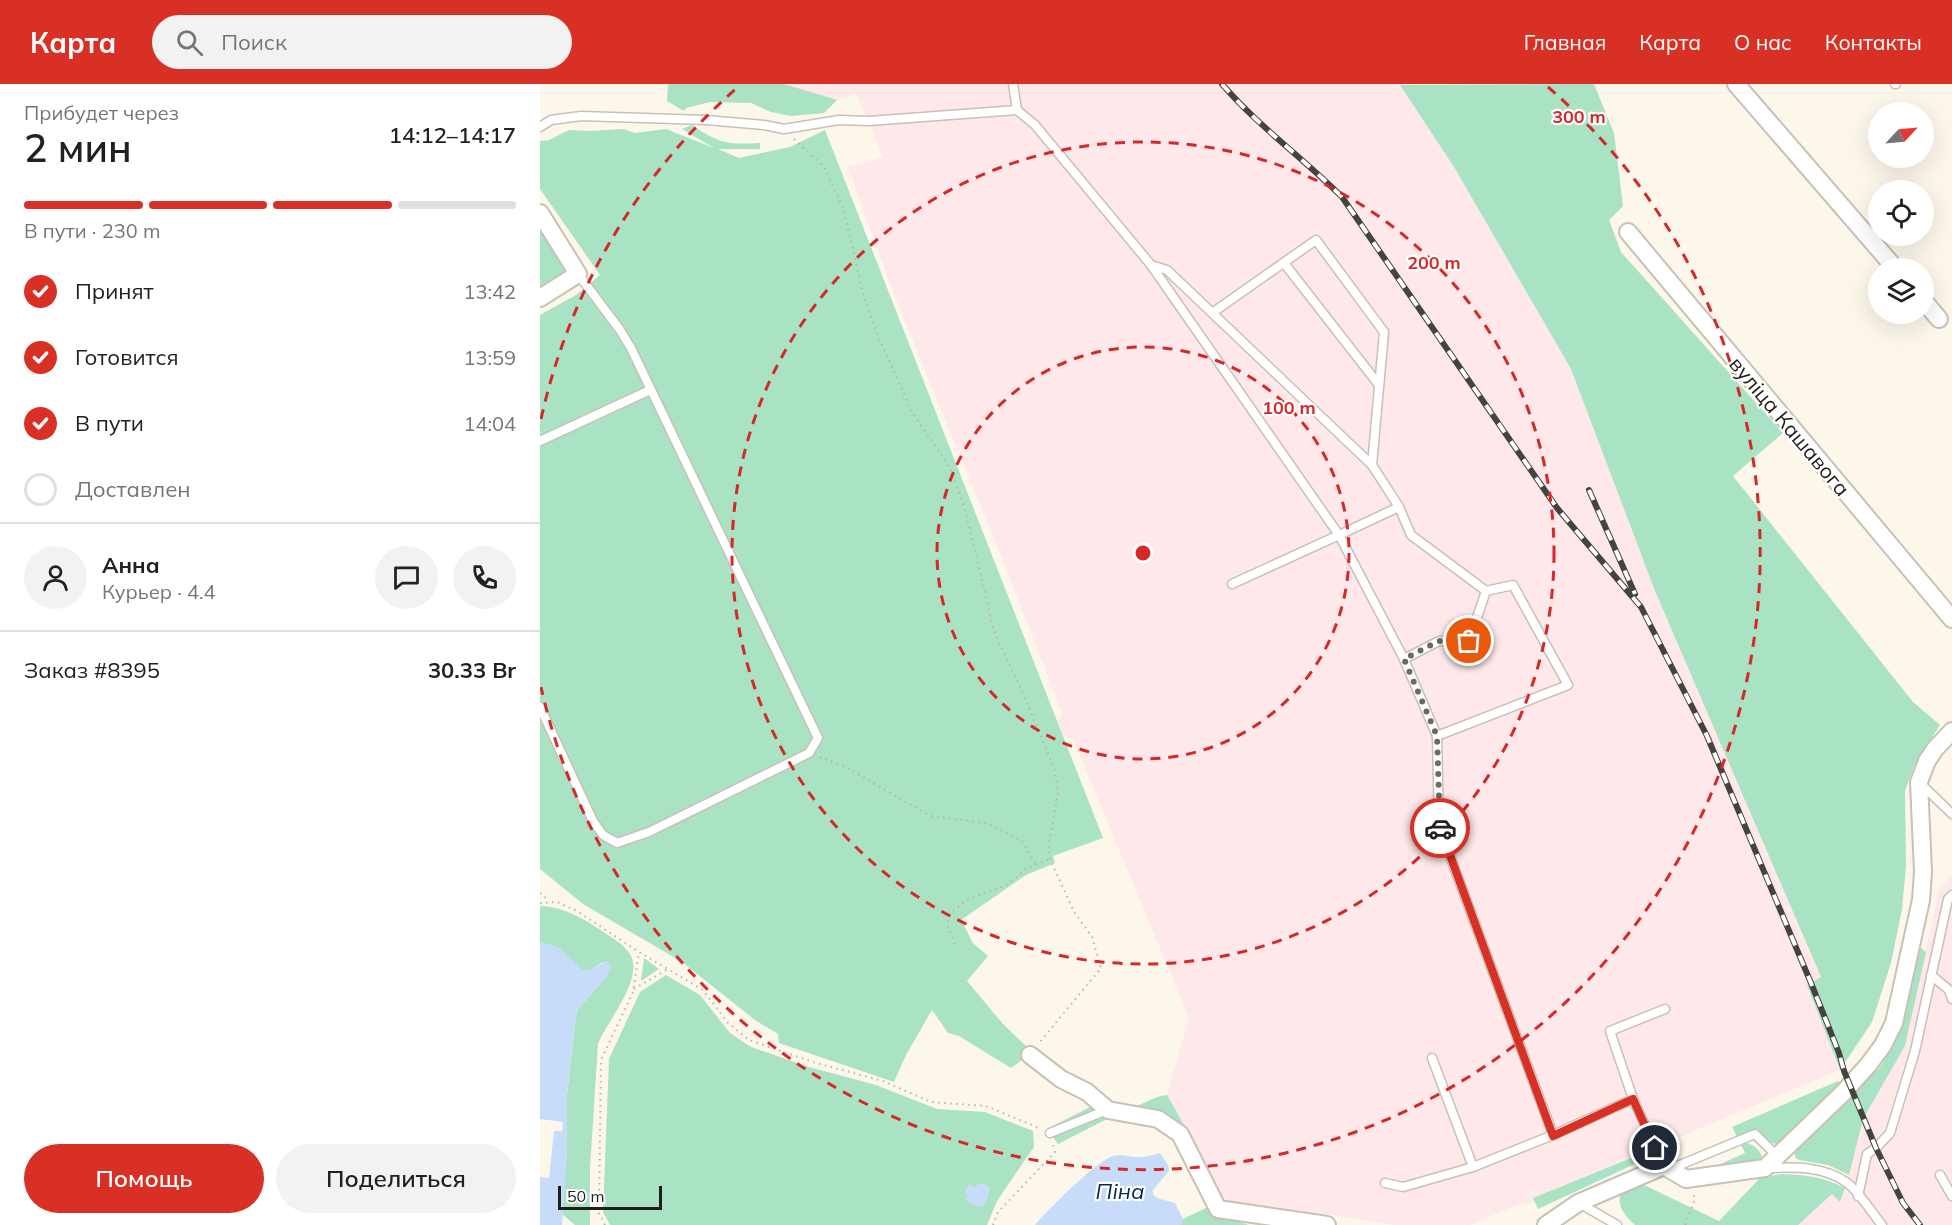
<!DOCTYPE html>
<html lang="ru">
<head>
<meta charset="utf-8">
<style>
	:root { --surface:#fff; --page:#f2f2f2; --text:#202124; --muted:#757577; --line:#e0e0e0; --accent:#d93025 }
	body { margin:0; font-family:Mulish,sans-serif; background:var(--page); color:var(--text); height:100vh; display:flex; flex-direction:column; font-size:22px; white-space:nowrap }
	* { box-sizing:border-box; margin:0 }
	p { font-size:20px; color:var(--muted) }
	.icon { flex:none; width:33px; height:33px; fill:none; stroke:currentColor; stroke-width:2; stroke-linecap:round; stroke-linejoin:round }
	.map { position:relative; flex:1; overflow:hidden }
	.details { display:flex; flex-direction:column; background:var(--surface); width:540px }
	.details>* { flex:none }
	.needle { width:39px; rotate:64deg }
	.buttons { position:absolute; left:1328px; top:18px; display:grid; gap:12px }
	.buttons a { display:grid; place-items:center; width:66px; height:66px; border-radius:50%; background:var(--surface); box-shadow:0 6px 24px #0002; font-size:30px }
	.scale { position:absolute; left:18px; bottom:15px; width:104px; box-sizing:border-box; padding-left:6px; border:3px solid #201e1a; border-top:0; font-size:16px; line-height:21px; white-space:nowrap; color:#201e1a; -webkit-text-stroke:4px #fff; paint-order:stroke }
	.pin { position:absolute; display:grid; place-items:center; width:51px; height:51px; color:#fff; margin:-26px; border:3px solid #fff; border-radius:50%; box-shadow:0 2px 6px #0007 }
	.courier { position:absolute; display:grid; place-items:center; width:60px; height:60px; margin:-30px; border:4px solid #d93025; border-radius:50%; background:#fff; color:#222; box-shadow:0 2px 8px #0007 }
	.headline em { font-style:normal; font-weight:600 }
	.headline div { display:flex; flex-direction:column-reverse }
	.headline { display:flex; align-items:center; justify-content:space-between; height:102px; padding:0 24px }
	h1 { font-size:39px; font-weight:600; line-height:45px }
	.bar { display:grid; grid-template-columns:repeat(4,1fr); gap:9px 6px; align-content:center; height:72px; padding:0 24px }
	.bar i { height:8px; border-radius:4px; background:var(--line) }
	.bar .selected { background:var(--accent) }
	.bar p { grid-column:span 4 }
	.line { display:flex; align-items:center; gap:15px; padding:0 24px; border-top:2px solid var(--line) }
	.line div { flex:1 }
	.round { display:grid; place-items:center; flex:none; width:63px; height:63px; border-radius:32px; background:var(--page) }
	ol { padding:0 24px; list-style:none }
	li { display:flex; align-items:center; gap:18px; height:66px }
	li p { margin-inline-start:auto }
	li .icon { padding:6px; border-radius:50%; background:var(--accent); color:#fff; stroke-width:4 }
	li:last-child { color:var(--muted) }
	li i { width:33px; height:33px; border:3px solid var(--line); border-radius:50% }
	.cta { display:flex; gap:12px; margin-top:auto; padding:12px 24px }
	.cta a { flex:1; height:69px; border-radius:36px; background:var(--accent); color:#fff; font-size:24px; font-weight:600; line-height:69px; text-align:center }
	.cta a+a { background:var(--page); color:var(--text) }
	header { display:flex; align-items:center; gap:36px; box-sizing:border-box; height:84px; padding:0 30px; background:var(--accent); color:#fff }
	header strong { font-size:28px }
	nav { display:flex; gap:33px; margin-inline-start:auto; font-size:21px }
	.search { width:420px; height:54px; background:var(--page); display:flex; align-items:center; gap:15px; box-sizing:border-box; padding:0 21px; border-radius:33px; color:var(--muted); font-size:22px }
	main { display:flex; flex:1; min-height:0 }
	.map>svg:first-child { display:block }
	.industrial { fill:#fee8e9 }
	.green { fill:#aae2c4 }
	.water { fill:#c7dcf9 }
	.pier { fill:#fdf7eb }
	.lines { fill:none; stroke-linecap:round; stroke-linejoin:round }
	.lane-casing { stroke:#c7c1b6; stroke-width:11 }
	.street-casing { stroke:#c7c1b6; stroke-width:20 }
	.path { stroke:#b8b4aa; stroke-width:2; stroke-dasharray:1.5 4.5; stroke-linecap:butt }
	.lane { stroke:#fff; stroke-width:8 }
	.street { stroke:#fff; stroke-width:16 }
	.rail-casing { stroke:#45433d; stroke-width:6 }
	.rail { stroke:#fff; stroke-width:4; stroke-dasharray:11; stroke-linecap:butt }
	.done { stroke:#6d6a63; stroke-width:6; stroke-dasharray:0 10.8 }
	.route { stroke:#d93025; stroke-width:8 }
	.ring { fill:none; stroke:#d62828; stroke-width:3; stroke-dasharray:10 8 }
	.labels { text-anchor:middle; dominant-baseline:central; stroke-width:4.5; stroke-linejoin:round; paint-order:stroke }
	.street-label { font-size:21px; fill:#201e1a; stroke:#fff }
	.water-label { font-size:22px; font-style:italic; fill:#092955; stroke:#fff }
	.centre { fill:#d62828; stroke:#fff; stroke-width:3 }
	.ring-label { font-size:18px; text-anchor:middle; font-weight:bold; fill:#d62828; stroke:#fff; stroke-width:4.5; stroke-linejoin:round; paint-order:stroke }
</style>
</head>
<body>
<header>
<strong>Карта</strong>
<div class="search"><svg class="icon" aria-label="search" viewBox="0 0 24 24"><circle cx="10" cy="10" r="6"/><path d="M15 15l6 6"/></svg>Поиск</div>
<nav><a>Главная</a><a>Карта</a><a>О нас</a><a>Контакты</a></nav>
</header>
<main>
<section class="details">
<div class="headline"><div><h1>2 мин</h1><p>Прибудет через</p></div><em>14:12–14:17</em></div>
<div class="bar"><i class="selected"></i><i class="selected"></i><i class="selected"></i><i></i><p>В пути · 230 m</p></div>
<ol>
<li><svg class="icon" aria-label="check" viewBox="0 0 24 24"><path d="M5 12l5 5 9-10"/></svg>Принят<p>13:42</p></li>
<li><svg class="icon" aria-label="check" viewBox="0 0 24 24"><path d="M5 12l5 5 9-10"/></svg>Готовится<p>13:59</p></li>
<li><svg class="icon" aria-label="check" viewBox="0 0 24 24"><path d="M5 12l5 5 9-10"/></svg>В пути<p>14:04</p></li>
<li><i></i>Доставлен</li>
</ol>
<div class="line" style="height:108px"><a class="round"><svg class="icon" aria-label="person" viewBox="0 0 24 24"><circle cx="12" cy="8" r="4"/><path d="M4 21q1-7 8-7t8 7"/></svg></a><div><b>Анна</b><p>Курьер · 4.4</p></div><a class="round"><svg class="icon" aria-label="chat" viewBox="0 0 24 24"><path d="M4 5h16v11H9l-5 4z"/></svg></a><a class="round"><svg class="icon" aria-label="phone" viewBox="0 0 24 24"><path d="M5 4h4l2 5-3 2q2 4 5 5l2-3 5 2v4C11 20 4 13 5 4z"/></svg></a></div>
<div class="line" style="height:78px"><div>Заказ #8395</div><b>30.33 Br</b></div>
<div class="cta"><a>Помощь</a><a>Поделиться</a></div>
</section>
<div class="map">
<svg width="1412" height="1141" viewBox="0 0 1412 1141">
	<rect width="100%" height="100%" fill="#fdf7eb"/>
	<g class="industrial">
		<path d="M240,0h620l54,83 117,202 84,222 166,387 -14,7 33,85 -274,114 -32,14 1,3 -4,2 -5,2 -2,-3 -54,23h-75l-60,-10 -109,-12 -11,-13 -26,-56 -22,-39 22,-77 -116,-279 -9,-3 -6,-14 4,-10 -61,-156 -110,-269 -43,-120 35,-10 -14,-36 -13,-27 -19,6z"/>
		<path d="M1412,791v350h-154l35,-32 7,9 7,-20 16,-63 42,-73 34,-156z"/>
	</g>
	<g class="green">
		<path d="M128,0h116l53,16 -13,13 -33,3 -20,-4 -20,-9 -41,-1 -24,6 -2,3 -17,-10z"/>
		<path d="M1054,0l20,49 9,73 -14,14 12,32 162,181 -50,43 180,226 27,23 -26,41 -9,25 1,75 -4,43 -11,54 -19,59 -32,48 -33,-85 14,-8 -166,-386 -84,-222 -117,-202 -54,-82z"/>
		<path d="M152,41c26,18 36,20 68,18v6h-42l21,9 51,-11 35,-17 278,708 -50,18 2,7 -29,12 -65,45 12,23 15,13 -21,25 36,43 27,26 93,57c19,2 25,-10 44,-12l22,39 -10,2 -41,-16 -29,-2 -51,26 -11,-15 43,-22 -36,-30 -29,-19 -14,10 -52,-32 -11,-3 -16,-23 -26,45 -12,27 -115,-39 -1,-9 -23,-14 -73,-58 -99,-58 -43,-35v-554l36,-20 24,-20 -60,-86v-48l9,-1 20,-10 20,1 34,-2 12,4 31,-4 48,19 -32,-19z"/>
		<path d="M0,141c7,11 33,39 21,51 -5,5 -15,9 -21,13z"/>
		<path d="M0,822c21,0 42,12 59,23 10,7 26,15 32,27 12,24 -24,65 -33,88l-8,124v57h-15l-13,-11 5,-65v-54l9,-79 2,-7 30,-34 -5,-13 -11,7 -5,2 -5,-1 -23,-22 -19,-6z"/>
		<path d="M1378,862l8,6 -21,94 -42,73 -14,56 -21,-10 -29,-5 -4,-3v-7l85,-83c25,-35 30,-80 38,-121z"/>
		<path d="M104,874l15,11 -18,12z"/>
		<path d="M126,891l34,20 30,38 21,14 58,20 67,18 61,24 48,3 48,19 1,16 -37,54 -10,24h-377l-7,-13 6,-153 31,-67z"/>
		<path d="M1298,997l3,4 -63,59c-12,-1 -14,-6 -20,-15l-21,8 -5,-10z"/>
		<path d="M1207,1059c8,3 11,5 15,13l-2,6 -48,6 33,-15 -4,-8z"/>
		<path d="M1113,1065l-1,7 -114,53 -5,-11z"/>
		<path d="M1242,1090c26,1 40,3 63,14l-5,14 -8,-8 -34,31h-163c-9,-9 -17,-16 -15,-29l15,-10 9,-1 75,36 41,-43z"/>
		<path d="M668,1123l11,9 30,9h-69l3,-6z"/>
	</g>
	<g class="water">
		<path d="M0,858l20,6 22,22 10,-1 15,-8 4,5 -3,9 -30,34 -2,7 -9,79v54l-5,76h-22z"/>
		<path d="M620,1069l8,12 1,6 -16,19v4l4,4 18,5 8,16 -3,6h-145c13,-15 61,-64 78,-69 8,-2 16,1 24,1 7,1 15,-2 23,-4z"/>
		<path d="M430,1100l6,3 2,-3h7l5,4 -3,12 -4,7 -11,-3 -7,-5 3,-3 -3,-6z"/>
	</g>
	<path class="pier" d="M0,1035l23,3 -1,9h-8l-5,47 -9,-1z"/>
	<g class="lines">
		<g class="lane-casing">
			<g id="lane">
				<path d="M473,0l4,26"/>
				<path d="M1355,0h1"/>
				<path d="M0,43l11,-7 30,-4 125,4 58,5 20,4 55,-9 30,1 148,-11 18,15 116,140 16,5 205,195 27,42 12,28 75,56 27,-6 55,100 -131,51 -33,-77 35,-18h30l17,-50"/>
				<path d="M744,179l95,122"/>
				<path d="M611,181l188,270 60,-28"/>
				<path d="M672,229l104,-73 68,92 -12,133"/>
				<path d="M0,357l110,-51"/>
				<path d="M692,500l107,-49 65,124"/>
				<path d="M0,623l53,114 10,14 14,8 32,-11 160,-79 9,-15 -187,-390 -11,-18 -42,-56"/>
				<path d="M897,652l2,90 114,309 80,-36 31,67"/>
				<path d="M1380,699l32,31"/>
				<path d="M1391,891l18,15 3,9"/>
				<path d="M892,974l41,109"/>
				<path d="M1093,1015l-23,-68 55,-22"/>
				<path d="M510,1049l57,-23"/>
				<path d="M1228,1084c27,-1 55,-2 78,14 12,8 26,31 36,43"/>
				<path d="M1130,1085l85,-35 22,22"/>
				<path d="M1400,1091l12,21"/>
				<path d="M845,1099l18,4 70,-20 80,-32"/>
				<path d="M1318,1112l9,-42 9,-6 14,-15 25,-82 33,-152 4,-4"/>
				<path d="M1039,1119l38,22"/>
			</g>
		</g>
		<g class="street-casing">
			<g id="street">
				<path d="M1196,0l159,184"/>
				<path d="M0,129l38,61 -38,24"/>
				<path d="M1088,148l324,387"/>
				<path d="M1383,216l16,19"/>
				<path d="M490,971l31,24 26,13 21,18 50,9 22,15 38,75 109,16"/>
				<path d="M1006,1141l32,-22 86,-37 22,13 79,-11 78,-75 26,-29 14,-19 11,-22 27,-123 2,-28 -4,-90 8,-21 8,-12 17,-18"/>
			</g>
		</g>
		<g class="path">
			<path d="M254,55l30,28 20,43 19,84 16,44 33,74 38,56 14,37 30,126 30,65 31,74 3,23 -10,56 2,10 24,53 18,25 9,31 -62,75"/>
			<path d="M280,673l26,10 84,49 57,7 35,18 14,23"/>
			<path d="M0,809l9,8"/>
			<path d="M0,819l17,-1 20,9 62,41 64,38 25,33 21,17 67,23 67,18 48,21 55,4 53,22"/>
			<path d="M415,860l-8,-20 5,-12 14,-12 41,-15 19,-16 24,-10"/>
			<path d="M94,905l34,-20"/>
			<path d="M65,1141l-6,-12 2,-153 32,-68 6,-40"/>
			<path d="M453,1141l5,-13 57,-60 -2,-8"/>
			<path d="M1145,1141l10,-25 -2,-8"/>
		</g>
		<use href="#lane" class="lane"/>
		<use href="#street" class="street"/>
		<g class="rail-casing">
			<g id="rail">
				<path d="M682,0c36,42 81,74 120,113l215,311 84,99 66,129 104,247 28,70 5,18 32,77 27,55 17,22"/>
				<path d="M1049,406l46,104"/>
			</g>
		</g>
		<use href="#rail" class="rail"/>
	</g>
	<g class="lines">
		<path class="done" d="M900,744l-3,-92 -33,-77 35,-18h30"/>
		<path class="route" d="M900,744l113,308 80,-37 22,49"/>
	</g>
	<g class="ring">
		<circle cx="603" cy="469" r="206"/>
		<circle cx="603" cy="469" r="411"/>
		<path d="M1 335A617 617 0 0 1 198 3M1008 3A617 617 0 1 1 1 603"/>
	</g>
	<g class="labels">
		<g class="street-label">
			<text transform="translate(1250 342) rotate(50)">вуліца Кашавога</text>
		</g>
		<g class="water-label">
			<text x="580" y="1107">Піна</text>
		</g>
	</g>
	<circle cx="603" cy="469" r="9" class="centre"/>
	<g class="ring-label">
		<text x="1039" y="39">300 m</text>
		<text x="894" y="185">200 m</text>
		<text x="749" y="330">100 m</text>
	</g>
</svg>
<div class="buttons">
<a><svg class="needle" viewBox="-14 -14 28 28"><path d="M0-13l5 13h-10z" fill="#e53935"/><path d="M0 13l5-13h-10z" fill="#757577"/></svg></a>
<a><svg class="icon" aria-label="locate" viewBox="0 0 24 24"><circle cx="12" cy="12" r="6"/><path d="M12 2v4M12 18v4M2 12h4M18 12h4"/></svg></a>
<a><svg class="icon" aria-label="layers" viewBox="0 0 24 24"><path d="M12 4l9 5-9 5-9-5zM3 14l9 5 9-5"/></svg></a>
</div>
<div class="scale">50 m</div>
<div class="pin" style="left:929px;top:557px;background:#ea580c"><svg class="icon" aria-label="bag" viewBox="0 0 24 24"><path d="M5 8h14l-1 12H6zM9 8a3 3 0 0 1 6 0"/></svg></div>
<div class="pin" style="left:1115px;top:1064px;background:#1f2937"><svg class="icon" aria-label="home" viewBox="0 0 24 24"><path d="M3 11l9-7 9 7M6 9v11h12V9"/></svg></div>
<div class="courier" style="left:900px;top:744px"><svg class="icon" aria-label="car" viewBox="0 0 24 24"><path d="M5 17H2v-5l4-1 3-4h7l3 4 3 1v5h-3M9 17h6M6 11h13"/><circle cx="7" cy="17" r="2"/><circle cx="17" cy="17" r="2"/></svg></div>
</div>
</main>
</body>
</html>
